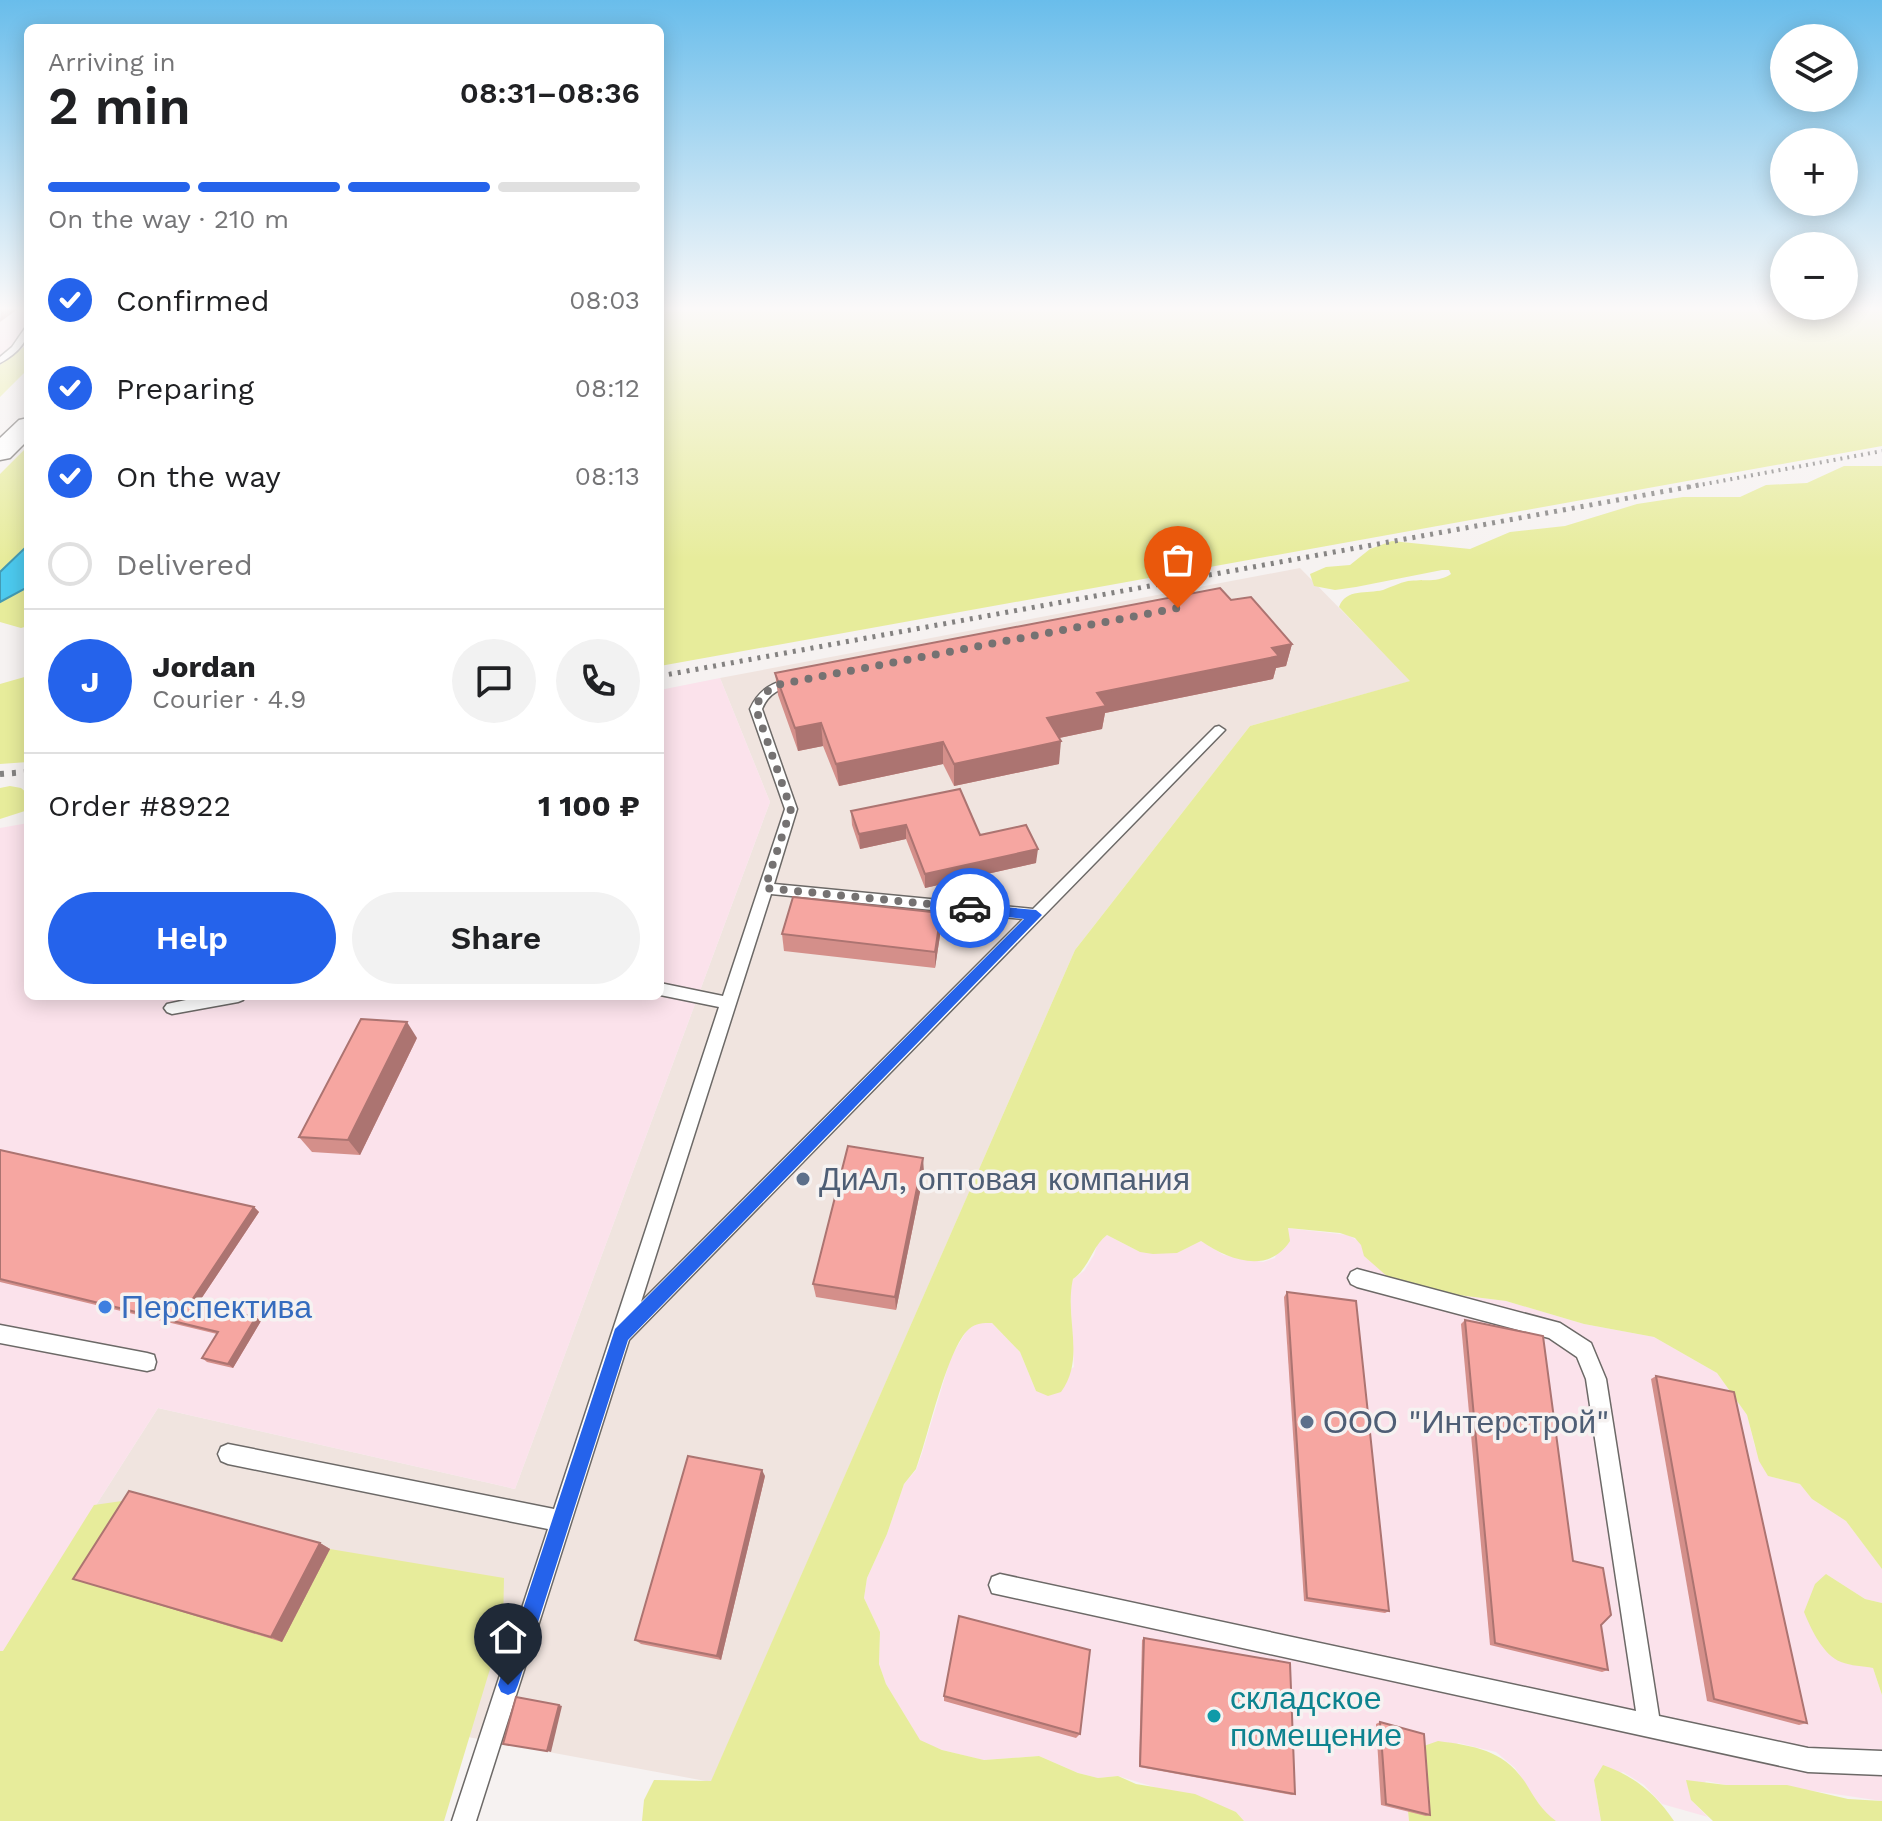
<!DOCTYPE html>
<html lang="en">
<head>
<meta charset="utf-8">
<style>
	:root { --surface:#fff; --page:#f2f2f2; --text:#202124; --muted:#757577; --line:#e0e0e0; --accent:#2563eb }
	body { margin:0; font-family:"Work Sans",sans-serif; background:var(--page); color:var(--text); height:100vh; display:flex; flex-direction:column; font-size:30px; white-space:nowrap }
	* { box-sizing:border-box; margin:0 }
	p { font-size:26px; color:var(--muted) }
	.icon { flex:none; width:44px; height:44px; fill:none; stroke:currentColor; stroke-width:2; stroke-linecap:round; stroke-linejoin:round }
	.map { position:relative; flex:1; overflow:hidden }
	.panel { position:absolute; left:24px; top:24px; width:640px; height:976px; display:flex; flex-direction:column; background:var(--surface); border-radius:12px; box-shadow:0 4px 20px #0003 }
	.panel>* { flex:none }
	.buttons { position:absolute; left:1770px; top:24px; display:grid; gap:16px }
	.buttons a { display:grid; place-items:center; width:88px; height:88px; border-radius:50%; background:var(--surface); box-shadow:0 4px 20px #0003; font-size:40px }
	.pin { position:absolute; display:grid; place-items:center; width:68px; height:68px; color:#fff; margin:-82px -34px; border-radius:50% 50% 50% 0; rotate:-45deg; box-shadow:0 0 8px #0007 }
	.pin .icon { rotate:45deg }
	.courier { position:absolute; display:grid; place-items:center; width:80px; height:80px; margin:-40px; border:6px solid #2563eb; border-radius:50%; background:#fff; color:#222; box-shadow:0 2px 10px #0007 }
	.head em { font-style:normal; font-weight:600 }
	.head div { display:flex; flex-direction:column-reverse }
	.head { display:flex; align-items:center; justify-content:space-between; height:136px; padding:0 24px }
	h1 { font-size:52px; font-weight:600; line-height:60px }
	.bar { display:grid; grid-template-columns:repeat(4,1fr); gap:12px 8px; align-content:center; height:96px; padding:0 24px }
	.bar i { height:10px; border-radius:6px; background:var(--line) }
	.bar .on { background:var(--accent) }
	.bar p { grid-column:span 4 }
	.line { display:flex; align-items:center; gap:20px; padding:0 24px; border-top:2px solid var(--line) }
	.line div { flex:1 }
	.round { display:grid; place-items:center; flex:none; width:84px; height:84px; border-radius:42px; background:var(--page) }
	ol { padding:0 24px; list-style:none }
	li { display:flex; align-items:center; gap:24px; height:88px }
	li p { margin-inline-start:auto }
	li .icon { padding:8px; border-radius:50%; background:var(--accent); color:#fff; stroke-width:4 }
	li:last-child { color:var(--muted) }
	li i { width:44px; height:44px; border:4px solid var(--line); border-radius:50% }
	.action { display:flex; gap:16px; margin-top:auto; padding:16px 24px }
	.action a { flex:1; height:92px; border-radius:48px; background:var(--accent); color:#fff; font-size:32px; font-weight:600; line-height:92px; text-align:center }
	.action a+a { background:var(--page); color:var(--text) }
	.map>svg:first-child { display:block }
	.built { fill:#f0e4df }
	.industrial { fill:#fbe2eb }
	.green { fill:#e7ec9b }
	.water { fill:#4ccaef; stroke:#439bb5; stroke-width:2 }
	.lines { fill:none; stroke-linecap:round; stroke-linejoin:round }
	.service-casing { stroke:#6c6967; stroke-width:3 }
	.secondary-casing { stroke:#6c6967; stroke-width:3 }
	.service { fill:#fff; fill-rule:evenodd }
	.secondary { fill:#fff; fill-rule:evenodd }
	.rail-far2 { stroke:#848281; stroke-width:4; stroke-dasharray:2 5; stroke-linecap:butt }
	.rail-far1 { stroke:#848281; stroke-width:5; stroke-dasharray:3 6; stroke-linecap:butt }
	.rail { stroke:#848281; stroke-width:6; stroke-dasharray:4 8; stroke-linecap:butt }
	.wall { fill:#d48f8a }
	.shaded-wall { fill:#ac7471 }
	.building { fill:#f6a6a1; stroke:#ac7471; stroke-width:2 }
	.route { fill:#2563eb }
	.done { stroke:#757272; stroke-width:8; stroke-dasharray:0 14.4 }
	.service-dot { fill:#5c6f8a; stroke:#f6f2f1; stroke-width:3 }
	.shop-dot { fill:#3f7fe0; stroke:#f6f2f1; stroke-width:3 }
	.culture-dot { fill:#0f9aa8; stroke:#f6f2f1; stroke-width:3 }
	.labels { text-anchor:middle; dominant-baseline:central; stroke-width:7; stroke-linejoin:round; paint-order:stroke }
	.near-service-label { font-size:32px; fill:#4e5e75; stroke:#f6f2f1; text-anchor:start }
	.near-shop-label { font-size:32px; fill:#366cbe; stroke:#f6f2f1; text-anchor:start }
	.near-culture-label { font-size:32px; fill:#0d838f; stroke:#f6f2f1; text-anchor:start }
</style>
</head>
<body>
<div class="map">
<svg width="1882" height="1821" viewBox="0 0 1882 1821">
	<rect width="100%" height="100%" fill="#f6f2f1"/>
	<path class="built" d="M1300,568l111,113 -161,45 -175,224 -364,832 -708,-131 155,-243 357,81 255,-687 -50,-124z"/>
	<g class="industrial">
		<path d="M0,306h28v38l-28,21z"/>
		<path d="M720,678l50,124 -255,687 -357,-81 -155,243h-3v-823l28,-5v173h632v-306z"/>
		<path d="M1287,1228l61,7 102,59 56,7 78,23 70,13 63,36 30,42 8,32 13,29 32,8 12,15 34,22 36,48v34l-17,-4 -39,-25 47,94 9,27v106l-75,-11 -81,-5 -20,-4 -15,19 17,17 -46,-13 -18,-19 -21,-13 -29,8 7,41h-45l-12,-9 -29,-44 -19,-16 -38,-9 -51,58 2,20h-165l-8,-9 -118,-36 -20,2 -20,-5 -39,-17 -56,4 -41,-10 -22,-9 -34,-57 -7,-20 1,-32 -16,-34 3,-20 20,-44 17,-50 12,-14 6,-17 29,-96 16,-27 11,-7h14l28,29 16,39 38,-24 -4,-74 3,-14 11,-8 10,-16 4,-13 9,-7 33,17 37,1 24,-12 23,14 39,7 12,-4z"/>
	</g>
	<g class="green">
		<path d="M660,306h1222v140l-1222,220z"/>
		<path d="M28,344v25l-28,28v-32z"/>
		<path d="M28,446v99l-28,27v-98z"/>
		<path d="M1844,466h38v1103l-36,-48 -34,-22 -12,-15 -32,-8 -9,-15 -12,-46 -30,-42 -63,-36 -70,-13 -78,-23 -56,-7 -61,-16 -25,-22 -3,-11 -6,-7 -15,-5 -52,-5 2,13c-22,34 -61,19 -89,0l-24,12 -24,1 -13,-2 -33,-17c-15,11 -17,32 -34,44 -9,39 13,79 -12,113l-13,4 -12,-5 -16,-39 -28,-29c-9,0 -16,0 -23,6 -22,19 -41,109 -53,140l-12,15 -17,50 -20,44 -3,20 16,34 -1,32 7,20 34,56 22,10 42,10 55,-4 39,17 20,5 20,-2 18,8 59,10 41,18 8,9h-602l2,-21 10,-20 57,1 364,-831 175,-224 160,-45 -71,-74c7,-19 28,-13 44,-17 8,-3 16,-7 25,-9 14,-2 31,2 43,-7l-2,-4h-7l-86,17 -21,3 -21,-4 -4,-12 16,-7 24,-2 20,-16 22,-8 78,8 40,-17 55,-6 72,-22 46,-7h57l26,-12 41,-2z"/>
		<path d="M28,587v39l-7,2 -21,-6v-20z"/>
		<path d="M28,676v86l-28,2v-80z"/>
		<path d="M10,786l11,2 7,6v16l-28,9v-31z"/>
		<path d="M143,1498l187,51 174,29 -1,48 -59,195h-444v-170h3l91,-146z"/>
		<path d="M1826,1574l39,25 17,4v92l-9,-27c-10,-2 -22,-2 -32,-6 -18,-7 -30,-33 -37,-50l11,-28z"/>
		<path d="M1438,1741c37,5 65,9 87,41 9,15 17,29 31,39h-147l-2,-20 14,-54z"/>
		<path d="M1603,1765c31,11 52,28 71,56h-73l-7,-41z"/>
		<path d="M1686,1780l40,5h61l61,14 34,2v20h-169l-22,-21z"/>
	</g>
	<path class="water" d="M28,545v42l-28,15v-30z"/>
	<g class="lines">
		<g class="service-casing">
			<g id="service">
				<path d="M25,328h3c0,16 -15,28 -28,35v-6l12,-10z"/>
				<path d="M794,678l6,4 -2,3c-17,3 -29,7 -36,24l35,100 -23,75 259,25 182,-182 4,-1 6,4 -596,610 -153,481h-24l96,-292 -320,-65 -7,-3 -3,-7 3,-7 7,-3 326,65 165,-502 -59,-12v-12l63,13 62,-187 -35,-100c9,-20 23,-27 44,-31zM771,894l252,25 -382,383z"/>
				<path d="M205,996h40l-2,4 -5,2 -66,12 -5,-2 -3,-4 3,-4z"/>
				<path d="M1357,1269l203,54 31,20 15,36 53,337 149,32 74,3v24l-74,-3 -816,-179 -3,-8 3,-8 8,-3 636,137 -50,-332 -9,-22 -28,-19 -192,-51 -6,-3 -3,-6 3,-6z"/>
				<path d="M0,1325l147,28 7,2 2,7 -2,7 -7,2 -147,-28z"/>
			</g>
		</g>
		<g class="secondary-casing">
			<path id="secondary" d="M28,418v22l-18,18 -10,2v-22l19,-18z"/>
		</g>
		<use href="#service" class="service"/>
		<use href="#secondary" class="secondary"/>
		<path class="rail-far2" d="M1689,487l193,-36"/>
		<path class="rail-far1" d="M660,676l1039,-191"/>
		<path class="rail" d="M0,774l28,-2"/>
	</g>
	<g class="wall">
		<path d="M1231,600l61,44 -6,22 -10,2 -3,11 -168,34 -3,16 -43,9v26l-105,22 -11,-22 -104,22 -16,-40 -25,5 -20,-56 -3,-22z"/>
		<path d="M851,811l129,24 56,28 -111,25 -19,-49 -46,10 -8,-24z"/>
		<path d="M941,929l-6,39 -151,-17 -2,-17z"/>
		<path d="M417,1038l-57,117 -48,-3 -13,-15z"/>
		<path d="M0,1150l254,57 5,5 -62,93 59,12 5,4 -28,47 -26,-6 -5,-4 15,-24 -217,-52z"/>
		<path d="M924,1172l-28,138 -80,-13 -3,-13z"/>
		<path d="M1287,1292l102,319 -4,2 -81,-12 -20,-304z"/>
		<path d="M1465,1320l136,305 7,45 -6,2 -112,-27 -29,-321z"/>
		<path d="M1656,1376l151,347 -8,2 -92,-24 -56,-322z"/>
		<path d="M765,1476l-44,184 -80,-16 -6,-4z"/>
		<path d="M320,1543l10,6 -48,93 -209,-63z"/>
		<path d="M1144,1638l151,156 -3,1 -153,-28 3,-127z"/>
		<path d="M944,1696l136,38 -4,4 -132,-37z"/>
		<path d="M1380,1722l50,93 -4,1 -45,-11 -5,-81z"/>
	</g>
	<g class="shaded-wall">
		<path d="M1,306h21l-22,16z"/>
		<path d="M1292,644l-6,22 -10,2 -3,11 -168,34 -3,16 -57,12 2,-23 50,-25 175,-45z"/>
		<path d="M821,723l2,23 -25,5 -3,-23z"/>
		<path d="M1061,741l-2,23 -105,22v-22z"/>
		<path d="M943,742v22l-104,22 -3,-22z"/>
		<path d="M906,825v14l-46,10 -1,-15z"/>
		<path d="M1038,849l-2,14 -111,25v-14z"/>
		<path d="M941,913v16l-6,39v-16z"/>
		<path d="M407,1022l10,16 -57,117 -12,-15z"/>
		<path d="M923,1158l1,14 -28,138 -1,-13z"/>
		<path d="M254,1207l5,5 -64,96 -5,-5z"/>
		<path d="M256,1317l5,4 -28,47 -5,-4z"/>
		<path d="M762,1470l3,6 -44,184 -4,-4z"/>
		<path d="M320,1543l10,6 -48,93 -11,-5z"/>
		<path d="M559,1705l3,1 -11,46 -4,-1z"/>
	</g>
	<g class="building">
		<path d="M1220,588l11,12 20,-3 41,47 -20,4 7,8 -182,37 9,13 -59,12 14,23 -107,23 -11,-22 -107,22 -15,-41 -26,5 -20,-55z"/>
		<path d="M960,789l20,46 46,-10 12,24 -113,25 -19,-49 -47,9 -8,-23z"/>
		<path d="M793,897l148,16 -6,39 -153,-18z"/>
		<path d="M361,1019l46,3 -59,118 -49,-3z"/>
		<path d="M848,1146l75,12 -28,139 -82,-13z"/>
		<path d="M0,1150l254,57 -64,96 66,14 -28,47 -26,-6 16,-26 -218,-53z"/>
		<path d="M1287,1292l69,9 33,310 -82,-13z"/>
		<path d="M1465,1320l78,16 30,225 30,7 8,47 -10,10 7,45 -113,-27z"/>
		<path d="M1656,1376l78,16 73,331 -93,-24z"/>
		<path d="M688,1456l74,14 -45,186 -82,-16z"/>
		<path d="M129,1491l191,52 -49,94 -198,-58z"/>
		<path d="M959,1616l131,34 -10,84 -136,-38z"/>
		<path d="M1144,1638l146,25 5,131 -155,-28z"/>
		<path d="M516,1697l43,8 -12,46 -44,-7z"/>
		<path d="M1380,1722l44,12 6,81 -44,-11z"/>
	</g>
	<linearGradient id="sky" x2="0" y2="1"><stop stop-color="#69bdeb"/><stop offset="0.55" stop-color="#fbf9f9"/><stop offset="1" stop-color="#fbf9f9" stop-opacity="0"/></linearGradient>
	<rect width="1882" height="561" fill="url(#sky)"/>
	<path class="route" d="M970,904l66,6 6,5 -414,425 -110,345 -3,7 -7,3 -7,-3 -3,-7 117,-356 409,-410 -58,-7v-7z"/>
	<g class="lines">
		<path class="done" d="M970,908l-205,-20 26,-79 -35,-100 4,-12 16,-12 402,-77"/>
	</g>
	<g class="service-dot">
		<circle cx="803" cy="1179" r="8"/>
		<circle cx="1307" cy="1422" r="8"/>
	</g>
	<circle class="shop-dot" cx="105" cy="1307" r="8"/>
	<circle class="culture-dot" cx="1214" cy="1716" r="8"/>
	<g class="labels">
		<g class="near-service-label">
			<text x="819" y="1179">ДиАл, оптовая компания</text>
			<text x="1323" y="1422">ООО "Интерстрой"</text>
		</g>
		<g class="near-shop-label">
			<text x="121" y="1307">Перспектива</text>
		</g>
		<g class="near-culture-label">
			<text x="1230" y="1698">складское<tspan x="1230" dy="37">помещение</tspan></text>
		</g>
	</g>
</svg>
<div class="buttons">
<a><svg class="icon" aria-label="layers" viewBox="0 0 24 24"><path d="M12 4l9 5-9 5-9-5zM3 14l9 5 9-5"/></svg></a>
<a>+</a>
<a>−</a>
</div>
<div class="pin" style="left:1178px;top:608px;background:#ea580c"><svg class="icon" aria-label="bag" viewBox="0 0 24 24"><path d="M5 8h14l-1 12H6zM9 8a3 3 0 0 1 6 0"/></svg></div>
<div class="pin" style="left:508px;top:1685px;background:#1f2937"><svg class="icon" aria-label="home" viewBox="0 0 24 24"><path d="M3 11l9-7 9 7M6 9v11h12V9"/></svg></div>
<div class="courier" style="left:970px;top:908px"><svg class="icon" aria-label="car" viewBox="0 0 24 24"><path d="M5 17H2v-5l4-1 3-4h7l3 4 3 1v5h-3M9 17h6M6 11h13"/><circle cx="7" cy="17" r="2"/><circle cx="17" cy="17" r="2"/></svg></div>
<section class="panel">
<div class="head"><div><h1>2 min</h1><p>Arriving in</p></div><em>08:31–08:36</em></div>
<div class="bar"><i class="on"></i><i class="on"></i><i class="on"></i><i></i><p>On the way · 210 m</p></div>
<ol>
<li><svg class="icon" aria-label="check" viewBox="0 0 24 24"><path d="M5 12l5 5 9-10"/></svg>Confirmed<p>08:03</p></li>
<li><svg class="icon" aria-label="check" viewBox="0 0 24 24"><path d="M5 12l5 5 9-10"/></svg>Preparing<p>08:12</p></li>
<li><svg class="icon" aria-label="check" viewBox="0 0 24 24"><path d="M5 12l5 5 9-10"/></svg>On the way<p>08:13</p></li>
<li><i></i>Delivered</li>
</ol>
<div class="line" style="height:144px"><b class="round" style="background:var(--accent);color:#fff">J</b><div><b>Jordan</b><p>Courier · 4.9</p></div><a class="round"><svg class="icon" aria-label="chat" viewBox="0 0 24 24"><path d="M4 5h16v11H9l-5 4z"/></svg></a><a class="round"><svg class="icon" aria-label="phone" viewBox="0 0 24 24"><path d="M5 4h4l2 5-3 2q2 4 5 5l2-3 5 2v4C11 20 4 13 5 4z"/></svg></a></div>
<div class="line" style="height:104px"><div>Order #8922</div><b>1 100 ₽</b></div>
<div class="action"><a>Help</a><a>Share</a></div>
</section>
</div>
</body>
</html>
